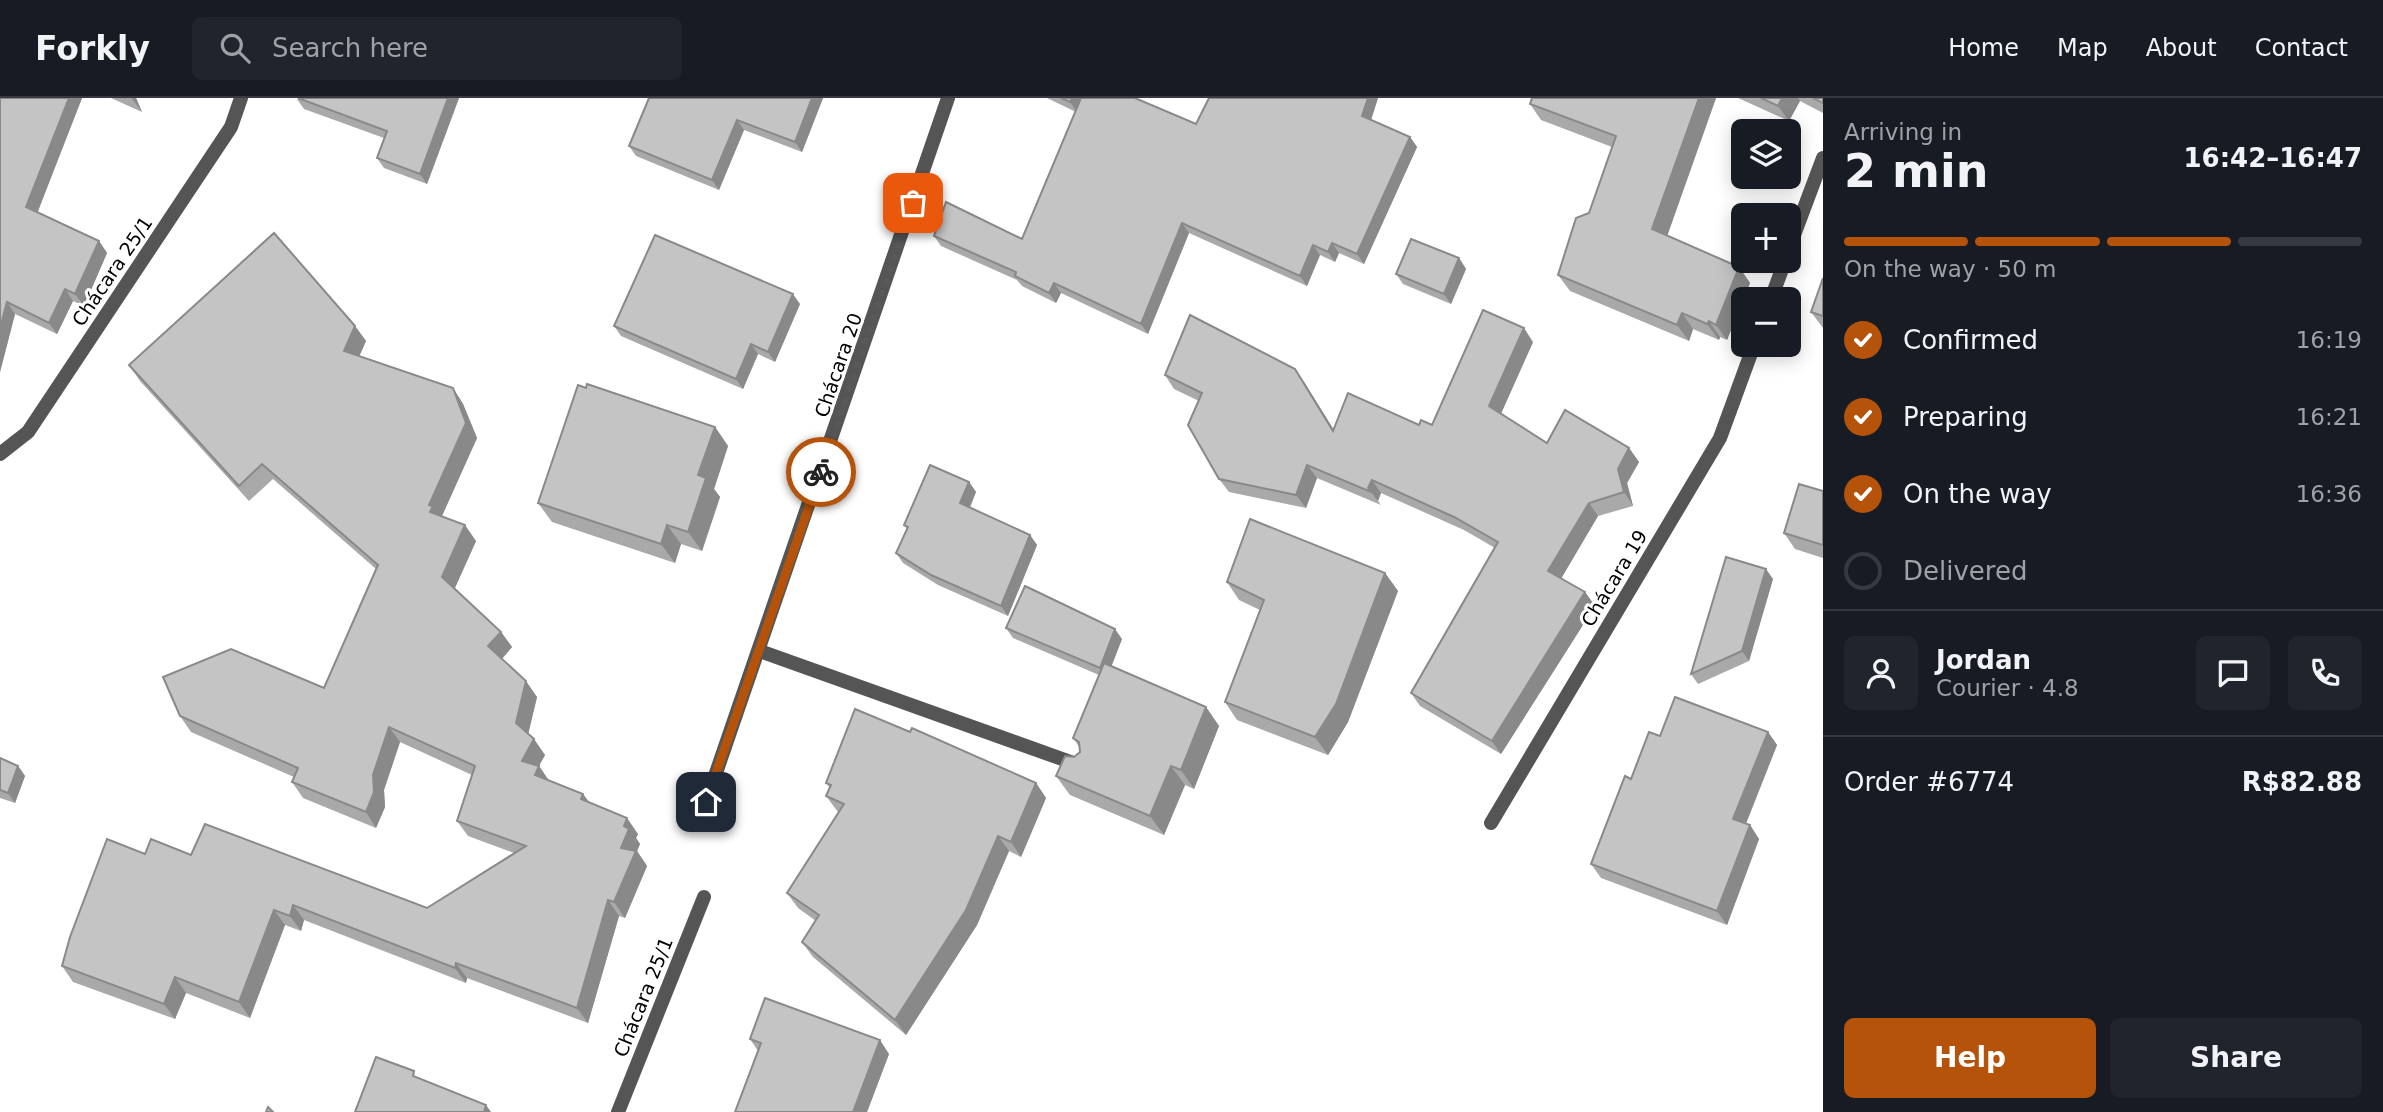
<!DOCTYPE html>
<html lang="en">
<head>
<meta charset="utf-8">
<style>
	:root { --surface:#171b24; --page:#20242c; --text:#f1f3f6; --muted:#9ea1a6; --line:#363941; --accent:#b45309 }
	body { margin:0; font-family:"DejaVu Sans",sans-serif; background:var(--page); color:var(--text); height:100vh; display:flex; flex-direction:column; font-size:26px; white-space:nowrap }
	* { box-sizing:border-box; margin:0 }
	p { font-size:23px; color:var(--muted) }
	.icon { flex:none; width:38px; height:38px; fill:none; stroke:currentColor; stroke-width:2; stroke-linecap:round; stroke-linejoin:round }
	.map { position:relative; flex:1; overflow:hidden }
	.side { display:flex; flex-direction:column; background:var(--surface); width:560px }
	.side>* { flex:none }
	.fabs { position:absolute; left:1731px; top:21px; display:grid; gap:14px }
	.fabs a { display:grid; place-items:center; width:70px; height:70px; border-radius:10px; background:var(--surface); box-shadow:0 4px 18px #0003; font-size:35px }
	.pin { position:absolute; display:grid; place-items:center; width:60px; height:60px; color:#fff; margin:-30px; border-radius:14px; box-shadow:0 4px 10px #0006 }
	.courier { position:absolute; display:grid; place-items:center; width:70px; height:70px; margin:-35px; border:5px solid #b45309; border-radius:50%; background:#fff; color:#222; box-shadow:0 2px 9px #0007 }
	.summary em { font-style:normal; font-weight:600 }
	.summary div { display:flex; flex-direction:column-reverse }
	.summary { display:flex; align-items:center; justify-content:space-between; height:119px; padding:0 21px }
	h1 { font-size:46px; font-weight:600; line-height:52px }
	.bar { display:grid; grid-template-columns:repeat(4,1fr); gap:10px 7px; align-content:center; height:84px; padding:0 21px }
	.bar i { height:9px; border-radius:5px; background:var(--line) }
	.bar .on { background:var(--accent) }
	.bar p { grid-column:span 4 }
	.line { display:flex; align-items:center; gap:18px; padding:0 21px; border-top:2px solid var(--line) }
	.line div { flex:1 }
	.round { display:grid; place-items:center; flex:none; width:74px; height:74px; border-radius:10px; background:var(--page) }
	ol { padding:0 21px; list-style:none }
	li { display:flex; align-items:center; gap:21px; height:77px }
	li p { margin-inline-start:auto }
	li .icon { padding:7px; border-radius:50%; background:var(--accent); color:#fff; stroke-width:4 }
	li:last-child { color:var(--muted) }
	li i { width:38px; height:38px; border:4px solid var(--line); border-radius:50% }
	.button { display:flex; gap:14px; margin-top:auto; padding:14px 21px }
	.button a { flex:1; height:80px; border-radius:10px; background:var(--accent); color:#fff; font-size:28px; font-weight:600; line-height:80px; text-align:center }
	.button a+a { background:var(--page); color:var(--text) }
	header { display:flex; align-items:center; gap:42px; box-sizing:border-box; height:98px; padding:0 35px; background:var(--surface); border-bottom:2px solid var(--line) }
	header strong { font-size:33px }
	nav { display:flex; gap:38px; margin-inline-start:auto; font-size:24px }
	.search { width:490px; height:63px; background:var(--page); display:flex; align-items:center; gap:18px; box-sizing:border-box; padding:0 24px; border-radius:10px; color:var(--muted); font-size:26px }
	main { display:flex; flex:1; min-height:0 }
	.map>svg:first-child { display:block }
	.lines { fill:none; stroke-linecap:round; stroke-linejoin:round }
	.street { stroke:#555; stroke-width:14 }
	.wall { fill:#a9a9a9 }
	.shaded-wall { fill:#898989 }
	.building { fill:#c4c4c4; stroke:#898989; stroke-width:2 }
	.done { stroke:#595959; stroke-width:7; stroke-dasharray:0 12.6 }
	.route { stroke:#b45309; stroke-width:9 }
	.labels { text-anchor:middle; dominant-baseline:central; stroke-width:6; stroke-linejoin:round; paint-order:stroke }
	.street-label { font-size:19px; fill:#000; stroke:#fff }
</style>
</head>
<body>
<header>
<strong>Forkly</strong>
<div class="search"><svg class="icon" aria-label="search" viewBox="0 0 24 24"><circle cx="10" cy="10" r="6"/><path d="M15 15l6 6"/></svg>Search here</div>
<nav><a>Home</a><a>Map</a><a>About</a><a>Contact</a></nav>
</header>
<main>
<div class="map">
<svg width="1823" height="1014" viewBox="0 0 1823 1014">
	<rect width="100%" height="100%" fill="#fff"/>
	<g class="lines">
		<g class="street">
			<path d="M1788,153l35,-93"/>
			<path d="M1771,201l14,-38"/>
			<path d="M0,356l28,-22 203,-305 10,-29"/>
			<path d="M760,553l319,114"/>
			<path d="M706,704l242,-704"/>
			<path d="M1491,725l229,-385 34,-93"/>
			<path d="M618,1014l86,-215"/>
		</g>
	</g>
	<g class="wall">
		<path d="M0,0h82l-45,114 62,29 8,12 -23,53 -11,-5 -16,33 -42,-20 -15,58z"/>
		<path d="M111,0h25l6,14z"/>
		<path d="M459,0l-32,86 -43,-16 -7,-10 7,-20 -80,-29 -7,-10z"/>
		<path d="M823,0l-21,54 -58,-22 -25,60 -83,-34 -7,-10z"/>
		<path d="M1047,0h88l61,26 13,-26h169l-7,22 39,17 7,10 -53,117 -25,-11 -4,9 -15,-7 -13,31 -118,-53 -41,101 -87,-41 -5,10 -34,-17 -5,-6 -76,-34 -7,-10 88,3 54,-127z"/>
		<path d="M1532,0h184l-49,137 72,32 11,16 -23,57 -7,-3 -1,3 -26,-11 -4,12 -119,-50 -12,-16 31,-62 23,-66 -71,-27 -11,-16z"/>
		<path d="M1738,0h85v15l-23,-12 -11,20z"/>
		<path d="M1459,160l7,11 -15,35 -48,-20 -7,-10z"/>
		<path d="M1823,180v50l-12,-16z"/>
		<path d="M800,206l-25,58 -17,-8 -15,35 -122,-53 -7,-10z"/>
		<path d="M355,228l11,15 -7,15 94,32 10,16 14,34 -35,78 34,25 -21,47 46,44 11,15 -10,12 35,38 -9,37 17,21 -6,11 10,15 34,13 6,8 49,32 -2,4 4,6 -3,7 10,15 -22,52 -6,-2 -31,107 -121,-45 -1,5 -162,-63 -3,11 -16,-6 -35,93 -64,-25 -11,26 -102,-37 -11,-16 83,-112 46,1 236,53 87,-55 -46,-17 -11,-15 15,-46 -72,-33 -16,48 1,17 -9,21 -73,-30 -11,-16 2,-5 -103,-45 -11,-16 144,-28 52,-119 -103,-90 -24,22 -109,-120 -11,-16z"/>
		<path d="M1533,244l-32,72 46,29 82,5 10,14 -12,21 6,23 -35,10 -37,62 24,14 10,14 -94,148 -81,-48 -9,-13 84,-145 -31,-18 -83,-37 -3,8 3,4 -64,-27 -11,30 -77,-16 -10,-13 -20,-78 -25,-12 -9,-14 139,7 30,48 98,-5z"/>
		<path d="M715,329l13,19 -14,43 6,8 -18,54 -21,-7 -6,19 -123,-41 -14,-19z"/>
		<path d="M969,384l7,10 -6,16 60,27 7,10 -29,71 -70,-31 -35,-22 -7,-10 11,-24 -3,-4z"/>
		<path d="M1823,393v67l-28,-9 -11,-16z"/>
		<path d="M1385,475l13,18 -50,131 -20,33 -91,-35 -12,-18 35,-92 -21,-10 -12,-18z"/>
		<path d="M1773,481l-24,82 -51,23 -7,-10z"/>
		<path d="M1006,530l116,11 -11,27 95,41 13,19 -25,63 -9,-4 -21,50 -94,-40 -14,-19 24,-24v-4l-7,-10 26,-63 -86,-37z"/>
		<path d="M910,634l126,51 10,15 -25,59 -12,-6 -32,74 -71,110 -93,-78 -11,-15 14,-21 -18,-13 -11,-15 51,-81 -12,-16 4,-8 -4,-5z"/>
		<path d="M1768,634l9,13 -31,79 4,1 9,14 -32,86 -126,-47 -10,-14 40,-85 29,-43z"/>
		<path d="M0,660l18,8 7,10 -10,27 -15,-5z"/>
		<path d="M750,941l139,15 -22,58h-132l23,-61z"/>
	</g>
	<g class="shaded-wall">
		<path d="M69,0h13l-47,121 -9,-12z"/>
		<path d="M132,0h4l6,14 -9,-12z"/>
		<path d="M448,0h11l-32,86 -7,-10z"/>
		<path d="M812,0h11l-21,54 -7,-10z"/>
		<path d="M1072,0h12l-7,14 -7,-10z"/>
		<path d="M1368,0h10l-9,28 -7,-10z"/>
		<path d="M1699,0h17l-52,147 -12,-16z"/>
		<path d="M1782,0h16l2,3 -11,20 -11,-15z"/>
		<path d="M737,22l7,10 -25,60 -7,-10z"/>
		<path d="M1410,39l7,10 -53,117 -7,-10z"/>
		<path d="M1182,125l7,10 -41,101 -7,-10z"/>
		<path d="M99,143l8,12 -23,53 -9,-12z"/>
		<path d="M1332,145l7,10 -4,9 -7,-10z"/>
		<path d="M1313,147l7,10 -13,31 -7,-10z"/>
		<path d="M1459,160l7,11 -15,35 -7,-10z"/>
		<path d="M1739,169l11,16 -23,57 -11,-15z"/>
		<path d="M1054,185l7,10 -5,10 -7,-10z"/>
		<path d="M65,191l8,12 -16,33 -8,-11z"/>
		<path d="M793,196l7,10 -25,58 -7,-10z"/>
		<path d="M7,204l8,12 -15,58v-44z"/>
		<path d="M1682,215l11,16 -4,12 -12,-16z"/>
		<path d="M1709,223l11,16 -1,3 -12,-16z"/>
		<path d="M355,228l11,15 -11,25 -11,-15z"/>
		<path d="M1524,230l9,14 -35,78 -9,-14z"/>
		<path d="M751,246l7,10 -15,35 -7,-10z"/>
		<path d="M1295,271l9,13 39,63 -10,-14z"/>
		<path d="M453,290l10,16 14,34 -36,80 -11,-6 -1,-7z"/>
		<path d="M715,329l13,19 -14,43 6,8 -18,54 -14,-19 10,-57z"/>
		<path d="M1629,350l10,14 -12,21 6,23 -9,-14 -6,-23z"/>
		<path d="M1307,367l10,13 -11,30 -10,-13z"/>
		<path d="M1372,382l9,13 -3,8 3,4 -13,-17z"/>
		<path d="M969,384l7,10 -9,21 -7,-10z"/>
		<path d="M1589,405l9,13 -40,68 -10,-13z"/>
		<path d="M465,427l11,16 -23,51 -11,-15z"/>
		<path d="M667,427l14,19 -6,19 -14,-19z"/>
		<path d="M1030,437l7,10 -29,71 -7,-10z"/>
		<path d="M1766,471l7,10 -24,82 -7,-10z"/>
		<path d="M1385,475l13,18 -50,131 -20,33 -13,-18z"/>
		<path d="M1585,494l10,14 -94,148 -9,-13z"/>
		<path d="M1115,531l7,10 -15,39 -7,-10z"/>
		<path d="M501,534l11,15 -13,15 -11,-16z"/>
		<path d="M526,583l11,16 -10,42 -11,-16z"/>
		<path d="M1206,609l13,19 -25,63 -13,-19z"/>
		<path d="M389,629l11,15 -16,48 1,17 -9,21 -10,-16 7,-37z"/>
		<path d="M1768,634l9,13 -35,88 -9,-14z"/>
		<path d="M534,641l11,16 -12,21 -11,-15z"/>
		<path d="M18,668l7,10 -10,27 -7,-10z"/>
		<path d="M539,668l11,16 -15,-7z"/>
		<path d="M1171,668l14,19 -21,50 -14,-19z"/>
		<path d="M1036,685l10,15 -25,59 -10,-15z"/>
		<path d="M583,696l11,15 -13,-10z"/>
		<path d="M627,720l11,16 -2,4 4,6 -3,7 10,15 -22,52 -11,-16 10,-76z"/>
		<path d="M1750,727l9,14 -32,86 -10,-14z"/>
		<path d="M998,738l11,15 -32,74 -71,110 -11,-15z"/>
		<path d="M608,802l11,16 -31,107 -11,-15z"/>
		<path d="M293,807l11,15 -3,11 -11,-15z"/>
		<path d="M274,812l11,15 -35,93 -11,-16z"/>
		<path d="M456,865l11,15 -1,5 -11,-15z"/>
		<path d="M175,879l11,16 -11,26 -11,-15z"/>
		<path d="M880,942l9,14 -22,58h-14z"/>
		<path d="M486,1007l5,7h-7z"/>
	</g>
	<g class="building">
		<path d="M0,0h69l-43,109 73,34 -24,53 -10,-5 -16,34 -42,-21 -7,26z"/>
		<path d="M298,0h150l-28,76 -43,-16 10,-27z"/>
		<path d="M649,0h163l-17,44 -58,-22 -25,60 -83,-34z"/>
		<path d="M1061,0h11l-2,4z"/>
		<path d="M1081,0h54l61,26 13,-26h159l-6,18 48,21 -53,117 -25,-11 -4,9 -15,-7 -13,31 -118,-53 -41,101 -87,-41 -5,10 -34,-17 1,-4 -82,-36 12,-34 76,37z"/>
		<path d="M1532,0h167l-47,131 87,38 -23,58 -7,-4 -2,3 -25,-11 -5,12 -119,-50 18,-57 13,-5 27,-77 -86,-32z"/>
		<path d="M1761,0h21l-4,8z"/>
		<path d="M1813,0h10v5z"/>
		<path d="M274,135l81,93 -11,25 109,37 13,35 -37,82 4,1 -3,6 35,13 -23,52 59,55 -13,14 38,35 -10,42 18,16 -12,22 17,5 -4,9 48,19 -2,5 46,19 -3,8 5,3 -8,19 15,3 -22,51 -6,-2 -31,108 -121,-45 -1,5 -162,-63 -3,11 -16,-6 -35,92 -64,-25 -11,27 -102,-38 8,-29 37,-98 38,15 6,-15 40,16 14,-31 222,84 99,-62 -69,-25 18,-55 -86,-39 -16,48 1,17 -8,20 -74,-30 6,-14 -118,-52 -17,-39 68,-28 93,39 54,-123 -116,-101 -23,22 -110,-121z"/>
		<path d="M655,137l138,59 -25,58 -17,-8 -15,35 -122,-53z"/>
		<path d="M1411,141l48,19 -15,36 -48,-20z"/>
		<path d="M1823,180v38l-12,-4z"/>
		<path d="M1483,212l41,18 -35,78 58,37 18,-33 64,38 -11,21 6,23 -35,11 -41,68 37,21 -93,149 -81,-48 87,-151 -44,-25 -82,-37 -4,8 3,4 -64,-27 -11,30 -77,-16 -31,-54 14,-32 -37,-18 25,-60 105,54 38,62 15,-38 71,32 2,-5 11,5z"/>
		<path d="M587,286l128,43 -17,48 8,3 -18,54 -21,-7 -6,19 -123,-41 40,-118 8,3z"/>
		<path d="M930,367l39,17 -9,21 70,32 -29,71 -70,-31 -35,-22 12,-26 -4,-2z"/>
		<path d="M1799,386l24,7v54l-39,-12z"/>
		<path d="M1250,421l135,54 -49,131 -21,33 -90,-35 39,-102 -37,-18z"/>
		<path d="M1726,459l40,12 -24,82 -51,23z"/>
		<path d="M1025,488l90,43 -15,39 -94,-40z"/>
		<path d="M1104,565l102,44 -25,63 -10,-4 -21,50 -94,-40 9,-20 9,1 6,-5 -1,-10 -6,-4z"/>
		<path d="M1675,599l93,35 -35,87 17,6 -33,86 -126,-47 34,-88 6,3 18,-47 11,4z"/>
		<path d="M855,611l55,23 2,-4 124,55 -25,59 -13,-6 -32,74 -71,110 -93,-78 17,-27 -32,-22 57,-89 -18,-8 5,-11 -5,-2z"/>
		<path d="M0,660l18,8 -10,27 -8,-3z"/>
		<path d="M765,900l115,42 -27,72h-118l26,-69 -11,-4z"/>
		<path d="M376,959l38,14 -1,5 73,29 -2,7h-129z"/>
		<path d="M268,1009l5,5h-7z"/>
	</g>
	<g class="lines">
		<path class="done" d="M821,374l92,-269"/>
		<path class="route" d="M706,704l115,-330"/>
	</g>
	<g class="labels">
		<g class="street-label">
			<text transform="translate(112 173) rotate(-56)">Chácara 25/1</text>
			<text transform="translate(838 267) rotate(-71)">Chácara 20</text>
			<text transform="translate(1614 480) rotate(-59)">Chácara 19</text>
			<text transform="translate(643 899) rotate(-68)">Chácara 25/1</text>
		</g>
	</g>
</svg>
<div class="fabs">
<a><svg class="icon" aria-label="layers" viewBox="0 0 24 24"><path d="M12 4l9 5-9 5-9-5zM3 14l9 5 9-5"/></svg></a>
<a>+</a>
<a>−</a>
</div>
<div class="pin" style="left:913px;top:105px;background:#ea580c"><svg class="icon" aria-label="bag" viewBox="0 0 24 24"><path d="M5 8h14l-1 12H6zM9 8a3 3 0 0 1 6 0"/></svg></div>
<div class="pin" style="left:706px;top:704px;background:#1f2937"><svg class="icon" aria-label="home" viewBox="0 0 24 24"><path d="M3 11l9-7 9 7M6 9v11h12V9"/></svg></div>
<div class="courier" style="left:821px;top:374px"><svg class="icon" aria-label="bike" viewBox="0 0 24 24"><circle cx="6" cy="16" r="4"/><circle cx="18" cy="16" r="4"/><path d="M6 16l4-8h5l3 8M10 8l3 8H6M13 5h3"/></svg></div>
</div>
<section class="side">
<div class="summary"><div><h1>2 min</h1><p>Arriving in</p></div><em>16:42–16:47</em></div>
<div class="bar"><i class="on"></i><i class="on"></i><i class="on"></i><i></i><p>On the way · 50 m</p></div>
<ol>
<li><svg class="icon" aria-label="check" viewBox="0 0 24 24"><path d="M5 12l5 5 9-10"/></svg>Confirmed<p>16:19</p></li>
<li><svg class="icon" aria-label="check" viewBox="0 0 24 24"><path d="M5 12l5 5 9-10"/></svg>Preparing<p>16:21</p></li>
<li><svg class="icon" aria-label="check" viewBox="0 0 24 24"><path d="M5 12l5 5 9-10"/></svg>On the way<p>16:36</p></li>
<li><i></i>Delivered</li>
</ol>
<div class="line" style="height:126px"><a class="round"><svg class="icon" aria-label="person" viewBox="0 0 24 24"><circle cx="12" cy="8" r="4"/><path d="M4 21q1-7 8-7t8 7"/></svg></a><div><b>Jordan</b><p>Courier · 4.8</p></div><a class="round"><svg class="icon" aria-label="chat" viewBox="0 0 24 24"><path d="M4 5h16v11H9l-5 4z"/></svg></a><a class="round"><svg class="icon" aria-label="phone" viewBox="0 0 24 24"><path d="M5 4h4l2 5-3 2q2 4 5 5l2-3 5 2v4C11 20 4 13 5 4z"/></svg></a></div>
<div class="line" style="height:91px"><div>Order #6774</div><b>R$82.88</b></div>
<div class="button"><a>Help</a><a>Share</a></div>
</section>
</main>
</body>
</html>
